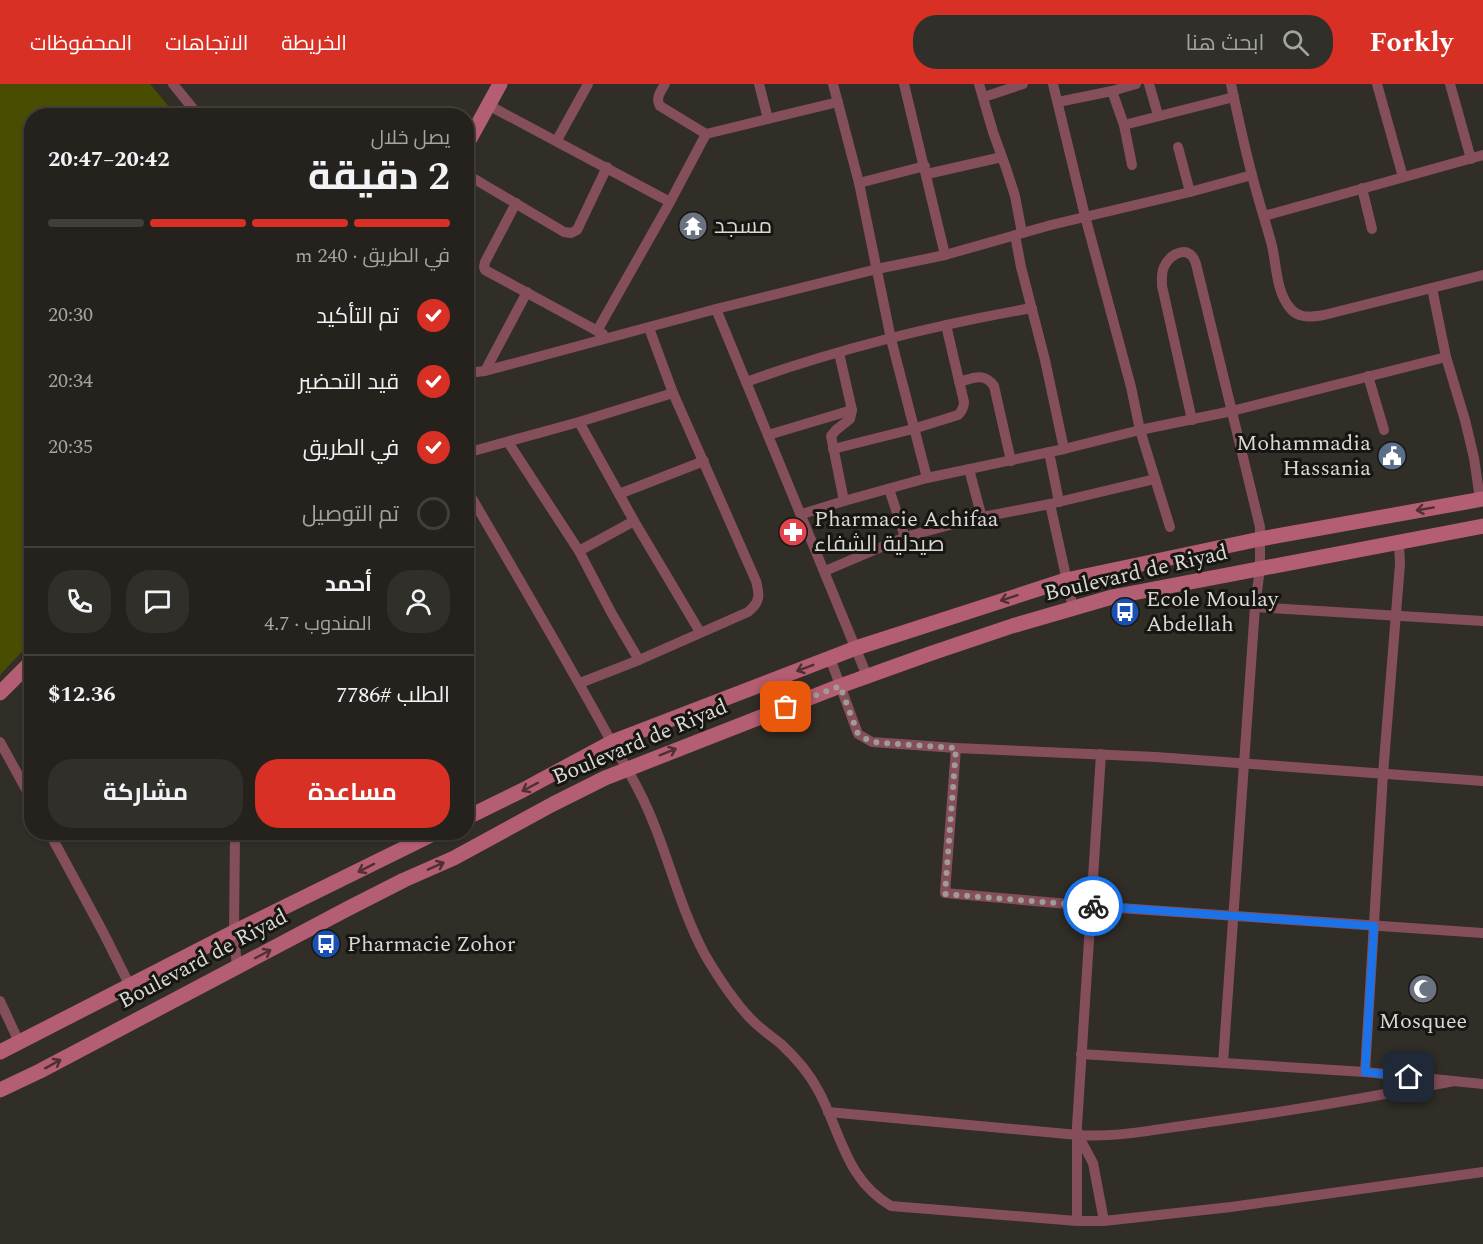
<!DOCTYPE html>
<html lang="ar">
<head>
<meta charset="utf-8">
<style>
	:root { --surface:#25221d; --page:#312f2a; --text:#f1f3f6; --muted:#a3a4a4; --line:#423f3b; --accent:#d93025 }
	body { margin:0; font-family:Spectral,Cairo,serif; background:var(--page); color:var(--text); direction:rtl; height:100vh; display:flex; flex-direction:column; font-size:22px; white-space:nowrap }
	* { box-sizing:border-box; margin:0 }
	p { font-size:20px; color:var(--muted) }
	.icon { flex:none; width:33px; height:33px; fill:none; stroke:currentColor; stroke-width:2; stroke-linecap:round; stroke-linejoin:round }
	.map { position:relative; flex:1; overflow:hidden; direction:ltr }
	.details { position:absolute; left:24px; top:24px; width:450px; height:732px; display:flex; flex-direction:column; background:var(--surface); border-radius:24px; box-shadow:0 2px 4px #0004,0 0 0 2px var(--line); direction:rtl }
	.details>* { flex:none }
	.pin { position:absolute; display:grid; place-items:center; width:51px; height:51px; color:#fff; margin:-26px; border-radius:12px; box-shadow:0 3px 9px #0006 }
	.courier { position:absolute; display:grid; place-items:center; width:60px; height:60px; margin:-30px; border:4px solid #1a73e8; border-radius:50%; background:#fff; color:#222; box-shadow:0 2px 8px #0007 }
	.summary em { font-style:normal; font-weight:700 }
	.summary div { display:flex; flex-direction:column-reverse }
	.summary { display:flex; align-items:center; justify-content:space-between; height:102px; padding:0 24px }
	h1 { font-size:39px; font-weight:700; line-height:45px }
	.bar { display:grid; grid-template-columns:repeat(4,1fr); gap:9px 6px; align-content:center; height:72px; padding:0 24px }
	.bar i { height:8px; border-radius:4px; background:var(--line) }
	.bar .current { background:var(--accent) }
	.bar p { grid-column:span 4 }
	.line { display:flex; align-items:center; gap:15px; padding:0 24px; border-top:2px solid var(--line) }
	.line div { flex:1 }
	.round { display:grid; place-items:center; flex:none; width:63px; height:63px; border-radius:24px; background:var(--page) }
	ol { padding:0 24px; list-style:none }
	li { display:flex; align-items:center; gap:18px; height:66px }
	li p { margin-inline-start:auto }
	li .icon { padding:6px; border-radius:50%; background:var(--accent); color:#fff; stroke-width:4 }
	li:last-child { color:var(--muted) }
	li i { width:33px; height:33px; border:3px solid var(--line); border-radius:50% }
	.cta { display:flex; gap:12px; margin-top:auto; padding:12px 24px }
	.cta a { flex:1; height:69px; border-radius:24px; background:var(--accent); color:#fff; font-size:24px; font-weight:700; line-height:69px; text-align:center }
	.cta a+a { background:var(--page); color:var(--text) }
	header { display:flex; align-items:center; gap:36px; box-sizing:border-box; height:84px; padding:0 30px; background:var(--accent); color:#fff }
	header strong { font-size:28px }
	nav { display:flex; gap:33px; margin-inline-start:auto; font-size:21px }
	.search { width:420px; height:54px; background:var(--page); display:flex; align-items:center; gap:15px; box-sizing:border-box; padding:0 21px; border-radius:24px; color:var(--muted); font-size:22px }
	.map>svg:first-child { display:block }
	.green { fill:#494d02 }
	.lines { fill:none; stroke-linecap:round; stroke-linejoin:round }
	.minor { stroke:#854e5b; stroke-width:10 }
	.secondary { stroke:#b45e73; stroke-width:15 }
	.oneway { stroke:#4e2f35 }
	.done { stroke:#9f9c97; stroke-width:6; stroke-dasharray:0 10.8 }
	.route { stroke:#1a73e8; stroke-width:8 }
	.labels { text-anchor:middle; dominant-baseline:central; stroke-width:6; stroke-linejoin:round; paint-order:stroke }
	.poi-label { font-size:22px; fill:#dad8d4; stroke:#171613; text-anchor:start }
	.street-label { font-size:22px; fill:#dad8d4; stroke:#171613 }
</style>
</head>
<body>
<header>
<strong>Forkly</strong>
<div class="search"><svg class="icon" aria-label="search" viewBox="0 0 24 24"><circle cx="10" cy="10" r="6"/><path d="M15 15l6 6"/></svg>ابحث هنا</div>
<nav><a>الخريطة</a><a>الاتجاهات</a><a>المحفوظات</a></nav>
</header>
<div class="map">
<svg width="1483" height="1160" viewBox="0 0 1483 1160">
	<rect width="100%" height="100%" fill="#312d27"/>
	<path class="green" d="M0,0h150l26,31 -144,1 -1,526 -31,33z"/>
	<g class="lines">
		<g class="minor">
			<path d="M173,0l26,32"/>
			<path d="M665,0c-4,7 -10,14 -5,22l46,28 132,-32"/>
			<path d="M759,0l9,35"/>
			<path d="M833,0l26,99 32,156 36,139"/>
			<path d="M904,0l41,171"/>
			<path d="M979,0l14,48 13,36 9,28 7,37"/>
			<path d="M1053,0l32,132 46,171 9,43 30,97"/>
			<path d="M1149,0l9,31"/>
			<path d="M1231,0c8,38 16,76 27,113 4,15 9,30 13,45 6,21 4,48 19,66 8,11 22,9 34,7l159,-40"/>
			<path d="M1377,0l26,93"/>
			<path d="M1450,0l21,75"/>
			<path d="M1112,7l12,34 8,40"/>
			<path d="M984,13l39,-13"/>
			<path d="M1058,18l54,-11 24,-7"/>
			<path d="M488,21l182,97"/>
			<path d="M1124,41l110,-28"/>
			<path d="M557,56l31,-56"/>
			<path d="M1178,63l12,45"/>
			<path d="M466,90l98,58 7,1 6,-3 30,-63"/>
			<path d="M927,90l75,-17"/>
			<path d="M859,99l66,-17"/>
			<path d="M1362,104l10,41"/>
			<path d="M516,119l-31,59 -1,5 1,3 118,64"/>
			<path d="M1264,132l219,-61"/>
			<path d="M1015,151l6,32 24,93 19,89"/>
			<path d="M1432,204l14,69 19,63 9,38 6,41"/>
			<path d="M716,225l151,367"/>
			<path d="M597,247l73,-129 36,-68"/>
			<path d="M839,269l13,57 -2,9 -14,11 -5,6 13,65"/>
			<path d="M485,287l42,-79"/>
			<path d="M466,289l19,-2 231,-62 161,-40 68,-14 106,-30 139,-33 62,-17"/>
			<path d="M1368,292l16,54"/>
			<path d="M746,298c92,-33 189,-57 286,-74"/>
			<path d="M959,298c14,-4 25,-10 35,4l17,75"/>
			<path d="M1192,336l-30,-134c0,-6 -1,-13 2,-19 4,-10 18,-20 27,-12 4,4 5,8 6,13l63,259v41l-5,39 -32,456"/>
			<path d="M579,338l55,99 66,111"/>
			<path d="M768,351l84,-25"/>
			<path d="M508,358l71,109 33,63 27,46"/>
			<path d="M833,365l80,-20 45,-14c4,-4 6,-7 6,-13l-18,-77"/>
			<path d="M1049,368l10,50"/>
			<path d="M466,369l113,-31 94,-29"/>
			<path d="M969,385l13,49"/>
			<path d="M466,404c47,81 95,162 140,244 11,20 23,39 33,59 27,52 38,112 66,164 13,22 27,44 45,63 9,10 20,17 31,26 14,13 28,29 37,46 23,42 27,89 73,116l186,15h27l127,-14 252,-35"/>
			<path d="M889,405l16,48"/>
			<path d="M619,410l85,-33"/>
			<path d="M1050,420l23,104"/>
			<path d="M802,430l42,-13 83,-23 137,-29 76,-19 92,-19 214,-54"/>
			<path d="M579,467l55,-30"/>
			<path d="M825,487l80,-34 67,-18 78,-15 105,-25"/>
			<path d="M1255,523l228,14"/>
			<path d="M830,574l28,76 14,8 84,6 200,9 327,24"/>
			<path d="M580,599l59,-23 109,-48c12,-10 12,-16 8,-31l-83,-188 -24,-65"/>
			<path d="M0,658l32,58"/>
			<path d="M956,664l-11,145 145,13 393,27"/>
			<path d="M49,748l54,100 27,54"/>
			<path d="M235,748l-1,100 3,36"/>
			<path d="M0,917l19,41"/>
			<path d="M1081,970l284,18 118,12"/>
			<path d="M1365,988l18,-298 17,-210 -1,-21"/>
			<path d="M828,1028l250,23c39,3 79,-6 118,-11 87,-12 172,-26 258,-43"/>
			<path d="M1078,1051l15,28 11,58"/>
			<path d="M1077,1137v-95l24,-372"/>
		</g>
		<g class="secondary">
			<path d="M466,62l34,-62"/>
			<path d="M0,609l32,-32"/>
			<path d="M466,734l57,-28 89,-48 244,-94 210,-68 194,-41 223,-40"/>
			<path d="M0,968l234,-120 203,-100"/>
			<path d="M0,1006l40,-19 309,-163 55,-28 50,-22 99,-54 52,-26 235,-92 92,-33 80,-27 100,-29 371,-71"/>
		</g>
	</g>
	<defs><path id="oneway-shaft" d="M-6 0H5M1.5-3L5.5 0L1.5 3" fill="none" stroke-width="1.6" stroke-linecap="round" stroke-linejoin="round" transform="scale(1.5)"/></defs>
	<g class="oneway">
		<use href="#oneway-shaft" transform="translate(1425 425) rotate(170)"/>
		<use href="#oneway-shaft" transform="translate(1009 514) rotate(162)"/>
		<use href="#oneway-shaft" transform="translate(805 584) rotate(159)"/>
		<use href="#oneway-shaft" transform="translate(668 668) rotate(-22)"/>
		<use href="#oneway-shaft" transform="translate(530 703) rotate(152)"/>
		<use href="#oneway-shaft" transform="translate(436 782) rotate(-24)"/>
		<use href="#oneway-shaft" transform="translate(366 784) rotate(153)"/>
		<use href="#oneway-shaft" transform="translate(263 870) rotate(-28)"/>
		<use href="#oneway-shaft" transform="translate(53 980) rotate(-29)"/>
	</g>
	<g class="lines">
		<path class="done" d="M786,623l54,-21 18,48c8,6 14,8 24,9l74,5 -11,146 148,12"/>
		<path class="route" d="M1093,822l281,20 -9,146 44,5"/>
	</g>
	<defs>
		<g id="temple-disc" transform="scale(1.5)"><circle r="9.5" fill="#6b7280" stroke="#171613"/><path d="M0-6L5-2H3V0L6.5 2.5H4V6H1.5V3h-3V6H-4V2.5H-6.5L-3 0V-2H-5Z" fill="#fff"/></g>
		<g id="civic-disc" transform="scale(1.5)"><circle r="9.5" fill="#5c6f8a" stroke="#171613"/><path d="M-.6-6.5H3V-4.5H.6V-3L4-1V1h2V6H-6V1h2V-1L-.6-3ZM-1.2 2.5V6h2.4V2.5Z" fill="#fff"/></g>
		<g id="pharmacy-disc" transform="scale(1.5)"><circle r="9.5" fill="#e0444e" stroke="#171613"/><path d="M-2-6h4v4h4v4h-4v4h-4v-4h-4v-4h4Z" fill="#fff"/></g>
		<g id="bus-disc" transform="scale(1.5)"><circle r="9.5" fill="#1a4fb4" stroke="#171613"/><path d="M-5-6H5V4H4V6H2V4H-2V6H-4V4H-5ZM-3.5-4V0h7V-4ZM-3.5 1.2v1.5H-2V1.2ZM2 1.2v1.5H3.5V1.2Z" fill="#fff"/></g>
		<g id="mosque-disc" transform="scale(1.5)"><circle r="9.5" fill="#6b7280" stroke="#171613"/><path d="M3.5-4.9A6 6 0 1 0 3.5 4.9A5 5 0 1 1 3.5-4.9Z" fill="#fff"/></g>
	</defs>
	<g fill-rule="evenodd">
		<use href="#temple-disc" x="693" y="142"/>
		<use href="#civic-disc" x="1392" y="372"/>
		<use href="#pharmacy-disc" x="793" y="448"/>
		<use href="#bus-disc" x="1125" y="528"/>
		<use href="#bus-disc" x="326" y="860"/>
		<use href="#mosque-disc" x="1423" y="905"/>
	</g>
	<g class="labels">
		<g class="poi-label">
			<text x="714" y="142">مسجد</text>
			<text x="1371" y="359" text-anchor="end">Mohammadia<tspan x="1371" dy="25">Hassania</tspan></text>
			<text x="814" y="435">Pharmacie Achifaa<tspan x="814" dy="25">صيدلية الشفاء</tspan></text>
			<text x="1146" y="515">Ecole Moulay<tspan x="1146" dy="25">Abdellah</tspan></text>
			<text x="347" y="860">Pharmacie Zohor</text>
			<text x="1423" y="937" text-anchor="middle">Mosquee</text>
		</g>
		<g class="street-label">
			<text transform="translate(1136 489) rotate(-13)">Boulevard de Riyad</text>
			<text transform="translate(640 658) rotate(-23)">Boulevard de Riyad</text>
			<text transform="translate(203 875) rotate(-28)">Boulevard de Riyad</text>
		</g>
	</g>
</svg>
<div class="pin" style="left:786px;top:623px;background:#ea580c"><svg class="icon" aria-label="bag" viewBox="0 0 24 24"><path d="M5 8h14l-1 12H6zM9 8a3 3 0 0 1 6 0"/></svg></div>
<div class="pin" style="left:1409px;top:993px;background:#1f2937"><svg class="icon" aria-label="home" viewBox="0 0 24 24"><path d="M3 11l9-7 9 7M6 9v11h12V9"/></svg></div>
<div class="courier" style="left:1093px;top:822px"><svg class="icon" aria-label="bike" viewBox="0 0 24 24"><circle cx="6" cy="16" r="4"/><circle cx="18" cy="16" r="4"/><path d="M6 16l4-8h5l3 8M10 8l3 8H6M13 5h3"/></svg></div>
<section class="details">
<div class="summary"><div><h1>2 دقيقة</h1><p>يصل خلال</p></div><em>20:42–20:47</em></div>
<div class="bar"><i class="current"></i><i class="current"></i><i class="current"></i><i></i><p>في الطريق · 240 m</p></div>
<ol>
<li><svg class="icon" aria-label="check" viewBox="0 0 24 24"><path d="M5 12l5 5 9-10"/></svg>تم التأكيد<p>20:30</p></li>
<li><svg class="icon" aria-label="check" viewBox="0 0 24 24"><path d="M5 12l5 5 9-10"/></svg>قيد التحضير<p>20:34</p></li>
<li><svg class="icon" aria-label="check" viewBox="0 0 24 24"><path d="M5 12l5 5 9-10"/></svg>في الطريق<p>20:35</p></li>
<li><i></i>تم التوصيل</li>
</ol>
<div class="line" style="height:108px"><a class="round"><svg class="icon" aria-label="person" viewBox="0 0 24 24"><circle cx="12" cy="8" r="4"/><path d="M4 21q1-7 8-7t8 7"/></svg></a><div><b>أحمد</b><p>المندوب · 4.7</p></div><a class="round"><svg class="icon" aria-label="chat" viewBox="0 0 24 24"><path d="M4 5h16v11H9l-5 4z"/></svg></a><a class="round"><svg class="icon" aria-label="phone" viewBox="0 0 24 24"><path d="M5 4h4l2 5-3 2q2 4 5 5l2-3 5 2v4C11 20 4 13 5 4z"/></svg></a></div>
<div class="line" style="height:78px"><div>الطلب #7786</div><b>$12.36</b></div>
<div class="cta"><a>مساعدة</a><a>مشاركة</a></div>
</section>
</div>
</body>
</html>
